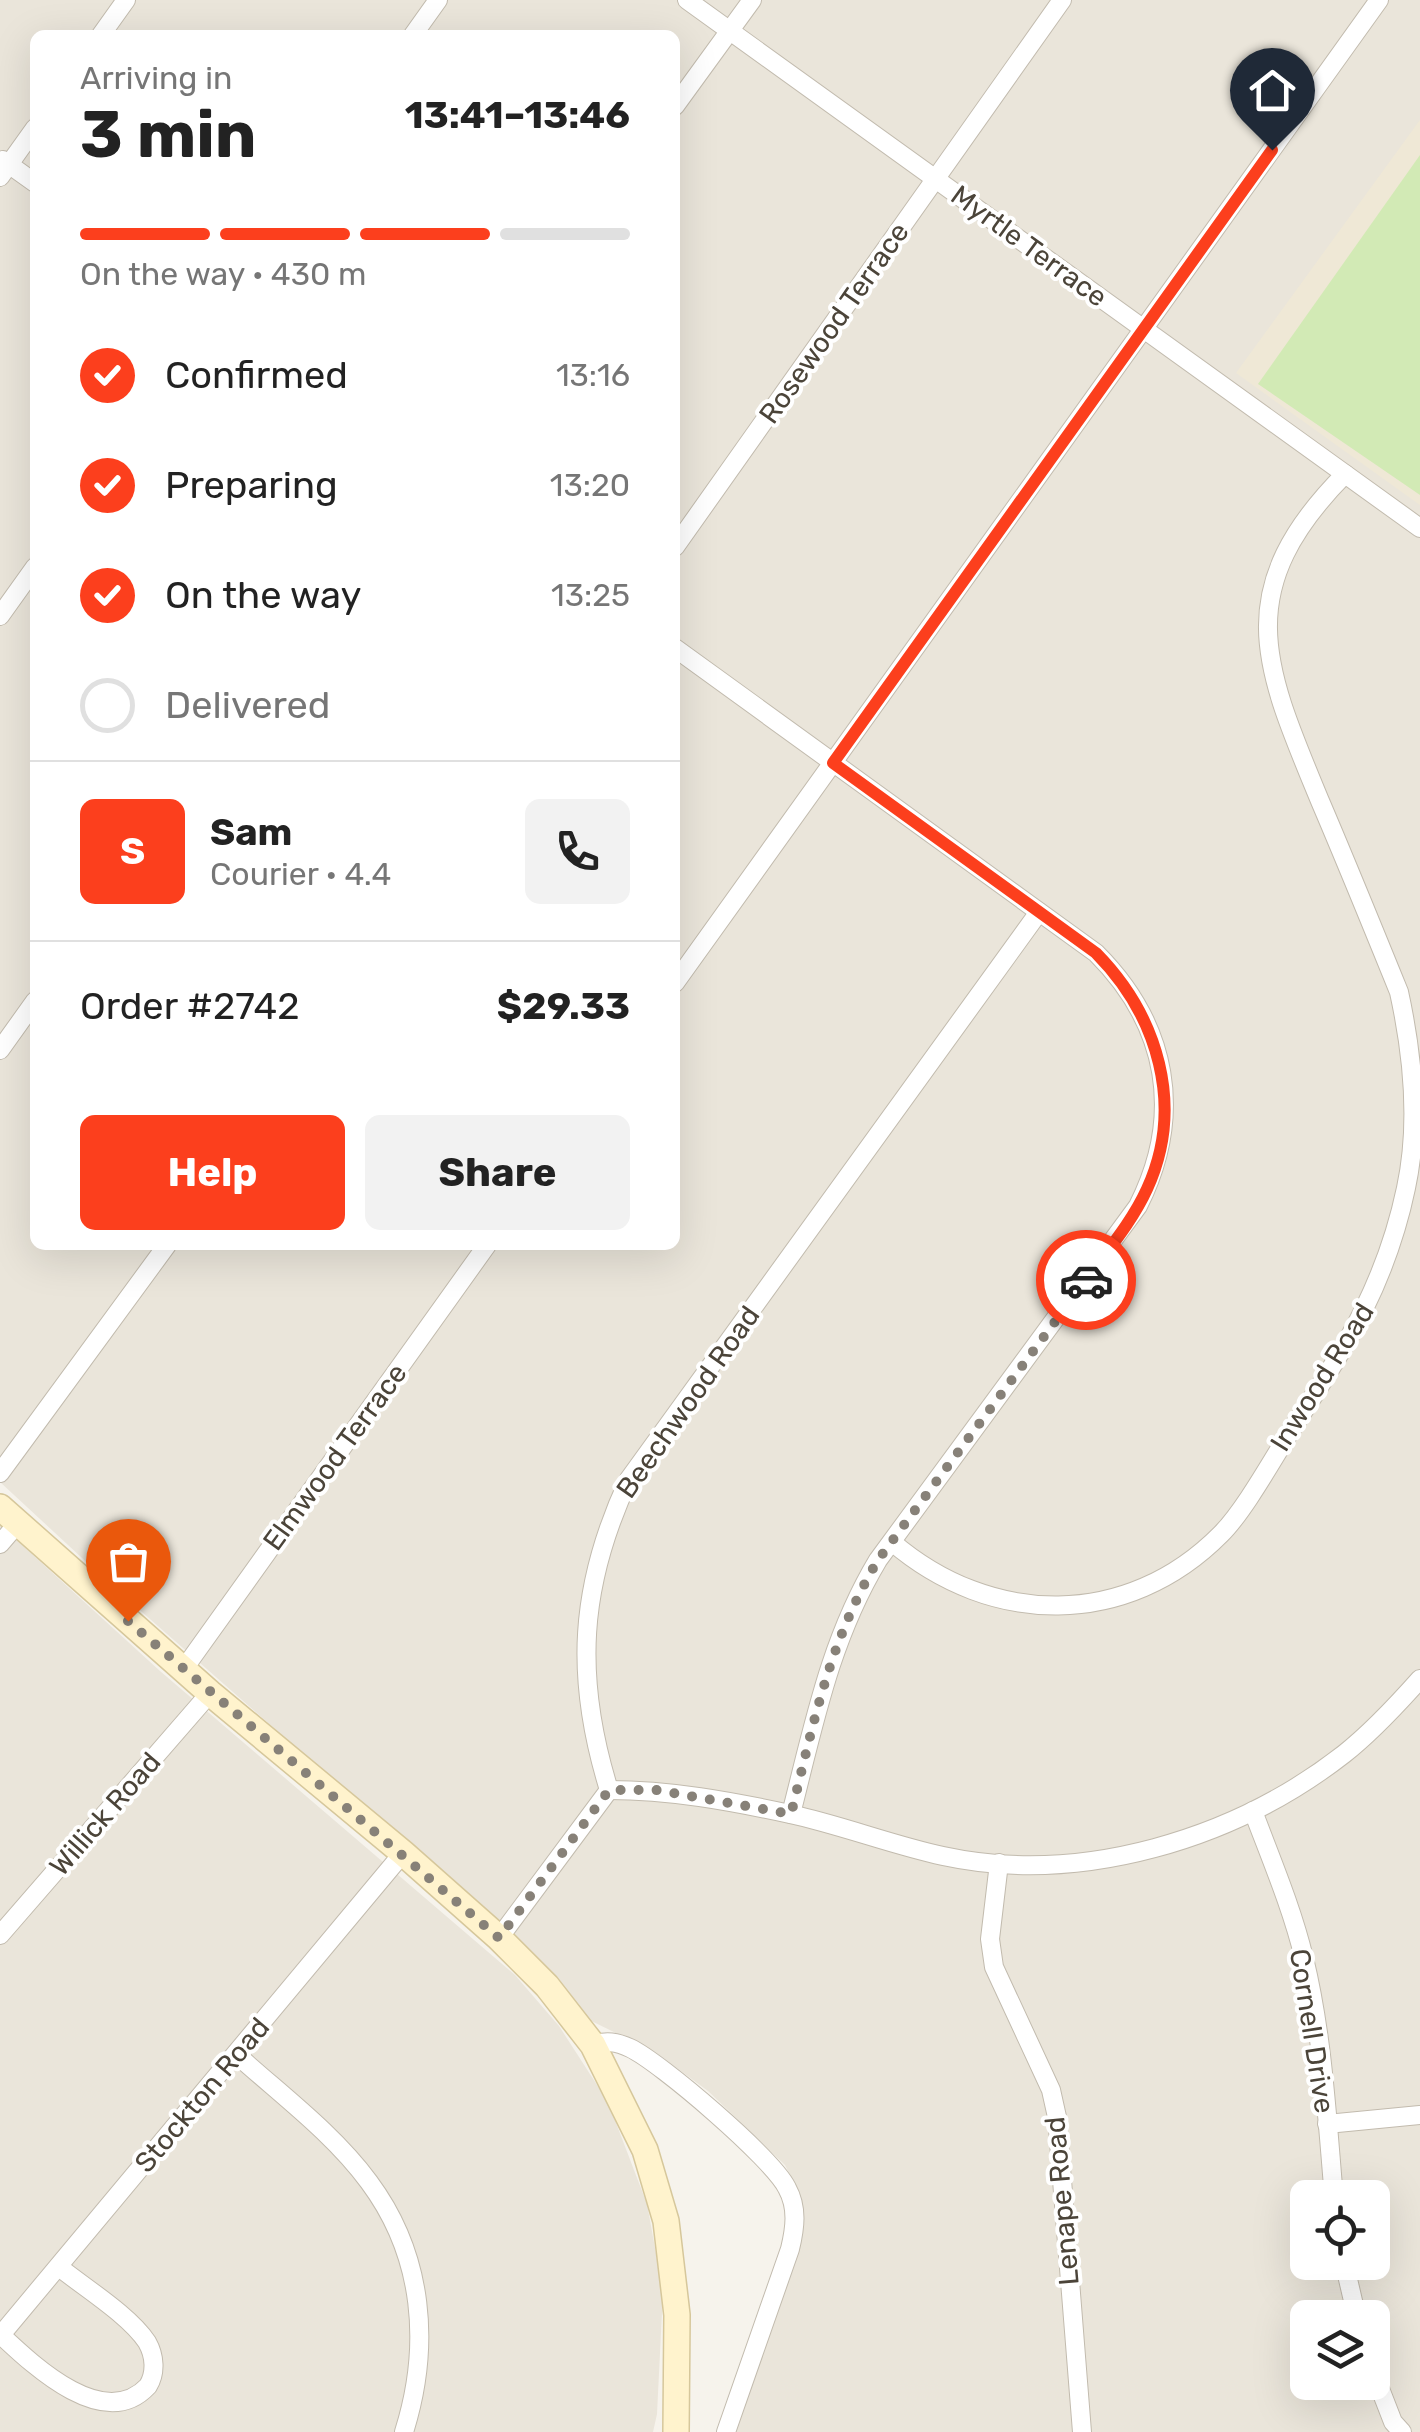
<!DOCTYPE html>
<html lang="en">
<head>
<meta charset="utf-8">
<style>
	:root { --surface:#fff; --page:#f2f2f2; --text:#222; --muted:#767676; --line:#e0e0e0; --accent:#fc3f1d }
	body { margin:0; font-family:Rubik,sans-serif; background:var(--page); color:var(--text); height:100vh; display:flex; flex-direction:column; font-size:38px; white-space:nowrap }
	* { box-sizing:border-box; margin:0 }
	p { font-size:32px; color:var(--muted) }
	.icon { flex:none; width:55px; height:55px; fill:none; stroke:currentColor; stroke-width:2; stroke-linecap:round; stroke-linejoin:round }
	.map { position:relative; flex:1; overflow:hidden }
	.details { position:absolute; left:30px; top:30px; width:650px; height:1220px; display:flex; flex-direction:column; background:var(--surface); border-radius:15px; box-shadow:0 10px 40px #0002 }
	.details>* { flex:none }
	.tools { position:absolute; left:1290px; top:2180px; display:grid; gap:20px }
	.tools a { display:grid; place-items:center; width:100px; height:100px; border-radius:15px; background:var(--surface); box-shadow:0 10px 40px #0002; font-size:50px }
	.pin { position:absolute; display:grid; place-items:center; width:85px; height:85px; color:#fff; margin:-102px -42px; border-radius:50% 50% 50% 0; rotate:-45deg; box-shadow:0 0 10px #0007 }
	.pin .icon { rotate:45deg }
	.courier { position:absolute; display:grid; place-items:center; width:100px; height:100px; margin:-50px; border:8px solid #fc3f1d; border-radius:50%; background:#fff; color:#222; box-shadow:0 2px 12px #0007 }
	.summary em { font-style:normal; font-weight:700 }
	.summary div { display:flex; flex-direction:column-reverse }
	.summary { display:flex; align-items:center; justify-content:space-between; height:170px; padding:0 50px }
	h1 { font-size:65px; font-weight:700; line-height:75px }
	.bar { display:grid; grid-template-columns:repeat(4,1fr); gap:15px 10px; align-content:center; height:120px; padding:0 50px }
	.bar i { height:12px; border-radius:8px; background:var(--line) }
	.bar .current { background:var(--accent) }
	.bar p { grid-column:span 4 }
	.line { display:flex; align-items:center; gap:25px; padding:0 50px; border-top:2px solid var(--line) }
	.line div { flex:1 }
	.round { display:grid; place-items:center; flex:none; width:105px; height:105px; border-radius:15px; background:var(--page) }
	ol { padding:0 50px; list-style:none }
	li { display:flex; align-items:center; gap:30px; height:110px }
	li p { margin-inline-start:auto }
	li .icon { padding:10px; border-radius:50%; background:var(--accent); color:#fff; stroke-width:4 }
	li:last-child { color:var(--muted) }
	li i { width:55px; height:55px; border:5px solid var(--line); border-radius:50% }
	.primary-button { display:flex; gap:20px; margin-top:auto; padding:20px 50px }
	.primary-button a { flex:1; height:115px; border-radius:15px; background:var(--accent); color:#fff; font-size:40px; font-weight:700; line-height:115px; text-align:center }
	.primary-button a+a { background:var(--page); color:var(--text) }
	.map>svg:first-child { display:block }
	.residential { fill:#eae5da; fill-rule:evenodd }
	.education { fill:#efe8d6 }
	.green { fill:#d2eab5 }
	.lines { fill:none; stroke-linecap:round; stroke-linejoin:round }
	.street-casing { stroke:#c2bbae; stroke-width:20 }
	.secondary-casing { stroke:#d6c79b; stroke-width:28 }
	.street { stroke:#fff; stroke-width:18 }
	.secondary { stroke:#fff3cd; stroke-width:25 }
	.done { stroke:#878178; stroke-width:10; stroke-dasharray:0 18 }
	.route { stroke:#fc3f1d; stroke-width:12 }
	.labels { text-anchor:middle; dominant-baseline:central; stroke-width:8; stroke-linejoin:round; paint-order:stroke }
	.street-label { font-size:28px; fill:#4b4439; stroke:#fff }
</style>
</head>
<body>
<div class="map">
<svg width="1420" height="2432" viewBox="0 0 1420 2432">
	<rect width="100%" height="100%" fill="#f6f3ec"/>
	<g class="residential">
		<path d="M0,0h1420v2432h-685l65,-201v-35l-15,-31 -77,-74 -53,-39 -76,-37 -62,-73 -408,-359 -109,-101zM35,35h640v1210h-640zM1308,2198h64v64h-64zM1308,2318h64v64h-64z"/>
		<path d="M0,1525l160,146 355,304 44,51 49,76 39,102 16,88 -6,122 -4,18h-653z"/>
	</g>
	<path class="education" d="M1420,120v385l-184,-132z"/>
	<path class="green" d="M1420,155v340l-162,-111z"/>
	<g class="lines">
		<g class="street-casing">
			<g id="street">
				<path d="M687,0l733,528"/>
				<path d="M101,35l25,-35"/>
				<path d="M413,35l25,-35"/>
				<path d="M675,106l77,-106"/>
				<path d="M3,160l32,23"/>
				<path d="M0,177l35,-49"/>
				<path d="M675,547l387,-547"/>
				<path d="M0,616l35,-49"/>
				<path d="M675,648l421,305c72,72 88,162 42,253l-260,354c-48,80 -64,164 -87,254"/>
				<path d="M675,983l704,-983"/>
				<path d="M0,1050l35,-49"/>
				<path d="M0,1473l167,-228"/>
				<path d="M892,1542c99,85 235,87 329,-8 25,-25 55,-81 76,-113 51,-76 90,-142 109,-233 14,-65 7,-132 -7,-196 -26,-64 -52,-128 -79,-191 -56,-135 -91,-210 25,-327"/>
				<path d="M0,1544l18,-21"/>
				<path d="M183,1670l304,-425"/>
				<path d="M609,1790c-35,-113 -30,-204 20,-311l410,-567"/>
				<path d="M609,1790c61,0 121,11 181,24 51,11 102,31 153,42 138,30 292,-17 401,-102 28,-22 52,-48 76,-75"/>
				<path d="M1253,1811c18,48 39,97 51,147 19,78 23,160 30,240"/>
				<path d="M999,1863l-9,76 4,28 57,123 6,27 25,315"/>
				<path d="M0,1935l210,-242"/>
				<path d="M499,1938l110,-148"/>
				<path d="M593,2045c13,-5 24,-3 37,3 30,14 143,111 157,140 11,20 8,40 3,61l-64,183"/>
				<path d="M236,2054c44,40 97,79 133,128 55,74 62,164 35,250"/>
				<path d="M1327,2124l93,-9"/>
				<path d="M1344,2262l13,56"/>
				<path d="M1,2335c35,33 104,97 147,51 8,-13 7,-30 -1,-44 -18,-27 -62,-54 -88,-75"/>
				<path d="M0,2336l403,-483"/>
				<path d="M1372,2368l21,54 9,10"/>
			</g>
		</g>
		<g class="secondary-casing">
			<path id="secondary" d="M0,1507l210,186 193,160 96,85 48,48 46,59 52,105 21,71 11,94 -1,117"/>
		</g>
		<use href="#street" class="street"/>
		<use href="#secondary" class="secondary"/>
	</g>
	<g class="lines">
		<path class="done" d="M128,1621l371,317 110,-148h47l135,24c23,-92 38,-172 87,-254l208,-280"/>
		<path class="route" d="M1086,1280c21,-29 46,-58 61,-91 38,-83 11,-173 -51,-236l-263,-190 439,-613"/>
	</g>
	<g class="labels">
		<g class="street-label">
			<text transform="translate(1029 246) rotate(36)">Myrtle Terrace</text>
			<text transform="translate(834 323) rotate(-55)">Rosewood Terrace</text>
			<text transform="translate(1322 1377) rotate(-58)">Inwood Road</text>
			<text transform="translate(688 1402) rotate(-55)">Beechwood Road</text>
			<text transform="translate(335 1457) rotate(-54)">Elmwood Terrace</text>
			<text transform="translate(105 1814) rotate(-49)">Willick Road</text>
			<text transform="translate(1312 2031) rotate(81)">Cornell Drive</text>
			<text transform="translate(202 2095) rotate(-50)">Stockton Road</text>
			<text transform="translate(1062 2201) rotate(-95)">Lenape Road</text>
		</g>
	</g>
</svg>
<div class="tools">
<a><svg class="icon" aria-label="locate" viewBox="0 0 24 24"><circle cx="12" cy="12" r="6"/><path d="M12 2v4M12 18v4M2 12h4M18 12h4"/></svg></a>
<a><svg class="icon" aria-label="layers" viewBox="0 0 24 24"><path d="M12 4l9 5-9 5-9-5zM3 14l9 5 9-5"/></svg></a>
</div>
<div class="pin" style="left:128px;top:1621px;background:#ea580c"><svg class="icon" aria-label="bag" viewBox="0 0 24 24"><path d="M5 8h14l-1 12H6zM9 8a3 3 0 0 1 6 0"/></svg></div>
<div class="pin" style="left:1272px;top:150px;background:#1f2937"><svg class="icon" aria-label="home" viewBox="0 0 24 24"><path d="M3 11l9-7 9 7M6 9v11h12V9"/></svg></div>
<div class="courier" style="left:1086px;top:1280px"><svg class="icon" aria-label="car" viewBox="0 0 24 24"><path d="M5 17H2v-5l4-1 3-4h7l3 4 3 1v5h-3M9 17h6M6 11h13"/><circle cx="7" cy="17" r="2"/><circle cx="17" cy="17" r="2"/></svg></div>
<section class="details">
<div class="summary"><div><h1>3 min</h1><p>Arriving in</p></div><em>13:41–13:46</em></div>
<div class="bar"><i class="current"></i><i class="current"></i><i class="current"></i><i></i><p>On the way · 430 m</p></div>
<ol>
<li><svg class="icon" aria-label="check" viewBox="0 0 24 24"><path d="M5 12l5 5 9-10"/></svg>Confirmed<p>13:16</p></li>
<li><svg class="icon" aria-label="check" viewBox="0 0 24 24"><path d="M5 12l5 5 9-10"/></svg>Preparing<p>13:20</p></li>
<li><svg class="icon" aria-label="check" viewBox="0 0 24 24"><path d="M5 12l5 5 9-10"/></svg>On the way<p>13:25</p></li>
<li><i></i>Delivered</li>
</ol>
<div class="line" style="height:180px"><b class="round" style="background:var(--accent);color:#fff">S</b><div><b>Sam</b><p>Courier · 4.4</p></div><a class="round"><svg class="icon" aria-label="phone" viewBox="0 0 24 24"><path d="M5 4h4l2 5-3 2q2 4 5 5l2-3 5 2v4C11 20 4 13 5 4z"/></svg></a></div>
<div class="line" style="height:130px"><div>Order #2742</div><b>$29.33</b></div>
<div class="primary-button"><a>Help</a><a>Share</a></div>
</section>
</div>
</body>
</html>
